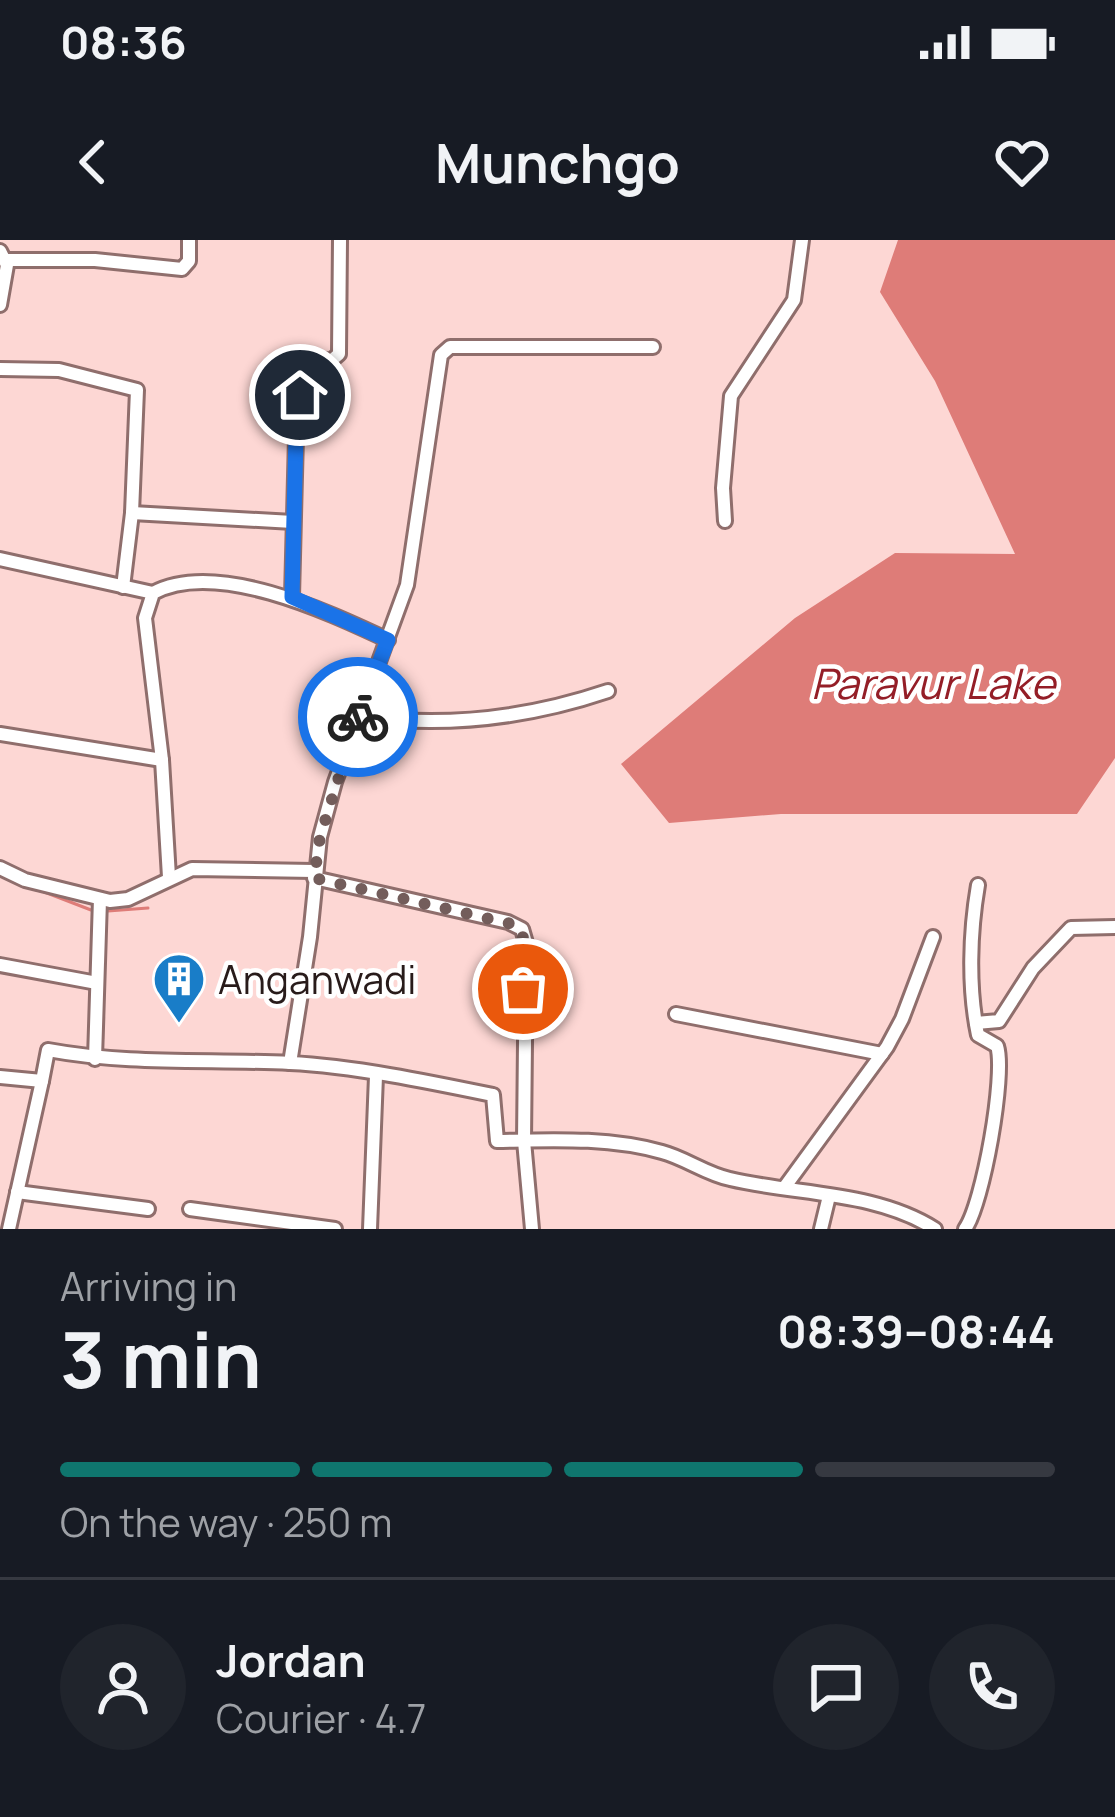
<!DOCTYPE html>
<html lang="en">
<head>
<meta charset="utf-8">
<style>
	:root { --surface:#171b24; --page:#20242c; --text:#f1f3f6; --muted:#9ea1a6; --line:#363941; --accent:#0f766e }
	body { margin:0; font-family:Manrope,sans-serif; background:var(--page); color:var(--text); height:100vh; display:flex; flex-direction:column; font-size:45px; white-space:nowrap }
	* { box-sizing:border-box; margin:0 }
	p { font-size:39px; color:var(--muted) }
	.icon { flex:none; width:66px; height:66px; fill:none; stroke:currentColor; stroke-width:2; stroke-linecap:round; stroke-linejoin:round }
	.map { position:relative; height:989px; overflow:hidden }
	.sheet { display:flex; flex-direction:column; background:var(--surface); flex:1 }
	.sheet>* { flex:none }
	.pin { position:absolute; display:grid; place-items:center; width:102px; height:102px; color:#fff; margin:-51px; border:6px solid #fff; border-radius:50%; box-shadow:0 3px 12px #0007 }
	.courier { position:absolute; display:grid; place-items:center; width:120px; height:120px; margin:-60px; border:9px solid #1a73e8; border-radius:50%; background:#fff; color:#222; box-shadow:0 3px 15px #0007 }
	.headline em { font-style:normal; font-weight:700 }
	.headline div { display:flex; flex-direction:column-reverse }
	.headline { display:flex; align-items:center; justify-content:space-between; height:204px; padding:0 60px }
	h1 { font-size:78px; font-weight:700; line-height:90px }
	.bar { display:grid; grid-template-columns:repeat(4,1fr); gap:18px 12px; align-content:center; height:144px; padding:0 60px }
	.bar i { height:15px; border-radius:9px; background:var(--line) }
	.bar .active { background:var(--accent) }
	.bar p { grid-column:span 4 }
	.line { display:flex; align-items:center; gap:30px; padding:0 60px; border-top:3px solid var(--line) }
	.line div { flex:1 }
	.round { display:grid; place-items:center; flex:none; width:126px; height:126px; border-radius:63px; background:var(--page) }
	.status { display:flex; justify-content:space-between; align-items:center; height:84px; padding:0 60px; background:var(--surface); direction:ltr }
	.status svg { height:33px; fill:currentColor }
	header { display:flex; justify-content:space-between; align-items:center; height:156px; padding:0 60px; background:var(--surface); font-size:54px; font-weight:700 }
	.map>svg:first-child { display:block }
	.water { fill:#de7c78 }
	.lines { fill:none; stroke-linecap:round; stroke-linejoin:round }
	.stream { stroke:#de7c78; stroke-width:3 }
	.minor-casing { stroke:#8f6e6c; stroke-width:18 }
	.minor { stroke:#fff; stroke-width:12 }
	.done { stroke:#735d5b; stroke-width:12; stroke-dasharray:0 21.6 }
	.route { stroke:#1a73e8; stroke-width:15 }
	.labels { text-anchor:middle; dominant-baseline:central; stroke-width:9; stroke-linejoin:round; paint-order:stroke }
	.poi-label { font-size:39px; fill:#281b1a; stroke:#fff; text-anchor:start }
	.water-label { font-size:42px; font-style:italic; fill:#941e27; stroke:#fff }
</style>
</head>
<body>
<div class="status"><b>08:36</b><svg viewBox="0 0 49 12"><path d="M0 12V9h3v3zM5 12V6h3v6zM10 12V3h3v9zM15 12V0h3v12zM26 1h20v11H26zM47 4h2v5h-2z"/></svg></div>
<header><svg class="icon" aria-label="back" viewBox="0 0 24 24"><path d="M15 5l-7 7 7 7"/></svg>Munchgo<svg class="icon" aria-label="heart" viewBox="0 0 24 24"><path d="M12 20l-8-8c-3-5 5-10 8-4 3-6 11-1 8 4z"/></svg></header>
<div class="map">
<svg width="1115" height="989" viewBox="0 0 1115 989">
	<rect width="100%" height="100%" fill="#fdd7d4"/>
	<path class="water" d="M898,0h217v518l-38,56h-296l-112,9 -48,-59 174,-146 100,-65 120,1 -80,-173 -55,-89z"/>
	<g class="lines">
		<g class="stream">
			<path d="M34,648l57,22"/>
			<path d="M108,671l40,-3"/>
		</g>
		<g class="minor-casing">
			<g id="minor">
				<path d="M0,11l7,14 -7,40"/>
				<path d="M7,20h88l87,9 7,-8v-21"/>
				<path d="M0,129l59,1 78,20 -5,123 -9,74"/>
				<path d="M132,273l161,9"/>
				<path d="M725,281l-2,-33 8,-92 63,-96 8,-60"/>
				<path d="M0,319l153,34"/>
				<path d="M292,357l4,-161 8,-67 4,-8 24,-1 7,-6 1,-114"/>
				<path d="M358,476c85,12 170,2 250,-25"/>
				<path d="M0,494l162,26"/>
				<path d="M0,628l25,12 85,21 18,-2 64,-30 122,2"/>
				<path d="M169,637l-7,-117 -17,-142 8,-25c63,-34 175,19 235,47"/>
				<path d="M314,638l194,44 14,7 4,14 -2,198 8,88"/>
				<path d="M0,725l97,18"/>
				<path d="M676,774l206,40"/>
				<path d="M976,783l23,-2 34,-53 38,-40 44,-1"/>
				<path d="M95,819l5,-160"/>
				<path d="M290,823l20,-126 10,-100 15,-55 72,-197 34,-230 9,-8h203"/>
				<path d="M0,837l42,4 6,-31c81,15 160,9 242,13 63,3 140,19 203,32l4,46c55,-1 111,-4 165,11 23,6 44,22 68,27 67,16 145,12 205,50"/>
				<path d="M784,948l103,-141 15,-28 31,-82"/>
				<path d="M17,952l131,17"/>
				<path d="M190,969l145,20"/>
				<path d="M9,989l33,-148"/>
				<path d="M370,989l6,-153"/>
				<path d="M821,989l8,-33"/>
				<path d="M965,989c18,-25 41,-155 32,-183l-19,-11c-10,-48 -8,-103 0,-150"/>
			</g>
		</g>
		<use href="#minor" class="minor"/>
	</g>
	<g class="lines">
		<path class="done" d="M358,477l-38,120 -6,41 202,47 10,18 -3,46"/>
		<path class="route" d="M300,155l-4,41 -4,161 96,43 -30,77"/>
	</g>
	<defs>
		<g id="building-pin" transform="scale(2.7)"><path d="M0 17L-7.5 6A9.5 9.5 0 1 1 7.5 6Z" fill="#197dc8" stroke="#fff"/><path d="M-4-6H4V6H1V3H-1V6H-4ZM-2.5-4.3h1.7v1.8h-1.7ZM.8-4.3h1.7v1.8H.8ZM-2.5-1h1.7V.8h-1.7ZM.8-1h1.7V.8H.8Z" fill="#fff"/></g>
	</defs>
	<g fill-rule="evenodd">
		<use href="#building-pin" x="179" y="739"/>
	</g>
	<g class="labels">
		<g class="poi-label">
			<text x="218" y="739">Anganwadi</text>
		</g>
		<g class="water-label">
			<text x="933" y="443">Paravur Lake</text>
		</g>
	</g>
</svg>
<div class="pin" style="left:523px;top:749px;background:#ea580c"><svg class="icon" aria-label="bag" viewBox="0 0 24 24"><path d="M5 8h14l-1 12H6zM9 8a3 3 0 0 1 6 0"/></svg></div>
<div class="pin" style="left:300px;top:155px;background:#1f2937"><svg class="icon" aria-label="home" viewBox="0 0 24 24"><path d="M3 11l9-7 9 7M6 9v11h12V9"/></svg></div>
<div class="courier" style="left:358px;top:477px"><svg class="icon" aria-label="bike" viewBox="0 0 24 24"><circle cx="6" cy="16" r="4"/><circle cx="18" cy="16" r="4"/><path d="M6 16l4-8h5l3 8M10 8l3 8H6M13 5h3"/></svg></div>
</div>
<section class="sheet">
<div class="headline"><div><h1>3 min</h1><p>Arriving in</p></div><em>08:39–08:44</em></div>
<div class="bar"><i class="active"></i><i class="active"></i><i class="active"></i><i></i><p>On the way · 250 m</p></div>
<div class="line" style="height:216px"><a class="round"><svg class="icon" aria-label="person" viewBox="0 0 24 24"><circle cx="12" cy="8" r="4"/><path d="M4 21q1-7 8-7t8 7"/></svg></a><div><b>Jordan</b><p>Courier · 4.7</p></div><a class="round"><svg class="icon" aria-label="chat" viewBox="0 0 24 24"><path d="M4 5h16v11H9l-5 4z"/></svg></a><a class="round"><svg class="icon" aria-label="phone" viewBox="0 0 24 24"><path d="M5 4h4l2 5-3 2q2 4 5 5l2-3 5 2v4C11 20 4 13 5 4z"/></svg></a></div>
</section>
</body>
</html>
